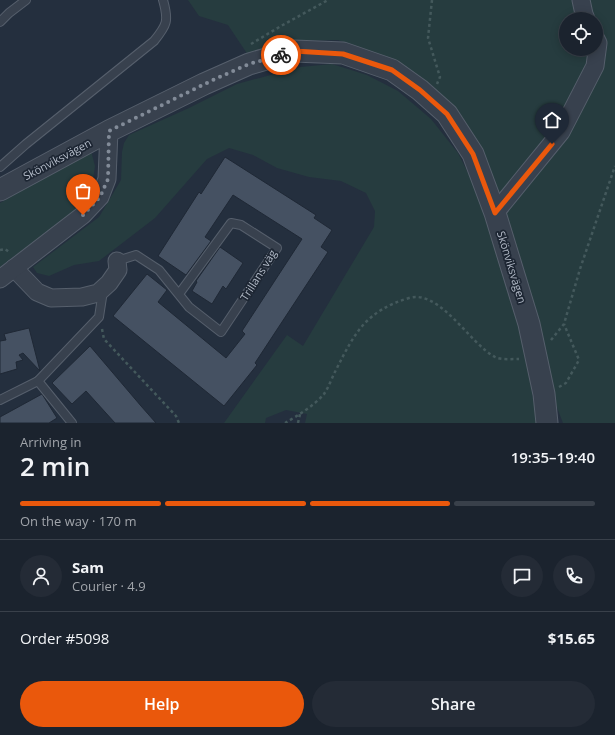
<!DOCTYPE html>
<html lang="en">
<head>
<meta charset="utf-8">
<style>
	:root { --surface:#1b232e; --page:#242b36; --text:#f1f3f6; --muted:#a0a4aa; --line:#39404a; --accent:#ea580c }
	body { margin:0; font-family:"Open Sans",sans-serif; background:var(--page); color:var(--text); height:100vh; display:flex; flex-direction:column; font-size:15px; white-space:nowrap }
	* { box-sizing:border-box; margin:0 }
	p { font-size:13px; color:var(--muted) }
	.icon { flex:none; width:22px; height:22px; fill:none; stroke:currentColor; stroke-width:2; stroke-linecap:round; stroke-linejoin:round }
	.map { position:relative; height:423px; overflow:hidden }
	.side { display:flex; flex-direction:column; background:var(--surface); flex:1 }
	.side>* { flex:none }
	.tools { position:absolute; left:559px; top:12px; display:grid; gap:8px }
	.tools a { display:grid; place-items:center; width:44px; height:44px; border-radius:50%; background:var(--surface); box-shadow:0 2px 10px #0003,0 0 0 1px var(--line); font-size:20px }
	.pin { position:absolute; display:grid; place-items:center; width:34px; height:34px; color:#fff; margin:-41px -17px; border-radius:50% 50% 50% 0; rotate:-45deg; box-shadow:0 0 4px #0007 }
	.pin .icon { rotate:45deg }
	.courier { position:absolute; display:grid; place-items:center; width:40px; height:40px; margin:-20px; border:3px solid #ea580c; border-radius:50%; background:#fff; color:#222; box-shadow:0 1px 5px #0007 }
	.head em { font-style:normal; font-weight:600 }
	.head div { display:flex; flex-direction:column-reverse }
	.head { display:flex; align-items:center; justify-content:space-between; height:68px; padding:0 20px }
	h1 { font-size:26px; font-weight:600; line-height:30px }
	.bar { display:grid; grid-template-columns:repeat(4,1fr); gap:6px 4px; align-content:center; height:48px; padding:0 20px }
	.bar i { height:5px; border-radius:3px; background:var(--line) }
	.bar .selected { background:var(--accent) }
	.bar p { grid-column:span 4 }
	.line { display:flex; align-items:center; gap:10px; padding:0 20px; border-top:1px solid var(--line) }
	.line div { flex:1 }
	.round { display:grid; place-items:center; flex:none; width:42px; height:42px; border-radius:21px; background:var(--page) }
	.action { display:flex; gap:8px; margin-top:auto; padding:8px 20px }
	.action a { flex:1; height:46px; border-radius:24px; background:var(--accent); color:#fff; font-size:16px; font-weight:600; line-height:46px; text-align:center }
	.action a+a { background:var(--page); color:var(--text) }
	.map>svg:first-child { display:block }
	.green { fill:#263c3f; fill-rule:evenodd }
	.building { fill:#455162; stroke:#1f2835 }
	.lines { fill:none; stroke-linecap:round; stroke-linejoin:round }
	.service-casing { stroke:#565f6c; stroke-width:10 }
	.minor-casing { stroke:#565f6c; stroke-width:19 }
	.tertiary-casing { stroke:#565f6c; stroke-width:23 }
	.path { stroke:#44595c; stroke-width:2.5; stroke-dasharray:3 3; stroke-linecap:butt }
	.service { stroke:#38414e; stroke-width:8 }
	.minor { stroke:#38414e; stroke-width:17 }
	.tertiary { stroke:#38414e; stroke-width:21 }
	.done { stroke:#828b98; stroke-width:4; stroke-dasharray:0 7.2 }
	.route { stroke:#ea580c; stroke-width:5 }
	.labels { text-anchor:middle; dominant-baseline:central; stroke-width:3.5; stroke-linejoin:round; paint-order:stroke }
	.street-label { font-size:11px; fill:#b4bcc9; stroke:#1d2633 }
</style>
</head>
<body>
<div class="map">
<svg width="615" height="423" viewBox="0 0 615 423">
	<rect width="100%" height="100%" fill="#242f3e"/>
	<g class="green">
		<path d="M188,0h427v423h-52l-14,-36 -56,-202 -98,-124 -57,-21 -46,1 -44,14 -20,-30 -29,-9zM566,19h30v30h-30z"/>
		<path d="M332,64l35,11 31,16 33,28 27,34 13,26 20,56 30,98 7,34 9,56h-232l2,-9 -21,-4 -20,8 -1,5h-41l63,-88 16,11 71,-119 1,-16 -9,-18 -25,-12 -32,-4 -32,-9 -24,-13 -24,-7 -22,11 -52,59 -56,43 -25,4 -25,11 -12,-3 -4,-6 66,-50 22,-37 1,-28 2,-9 5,-8 60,-27 48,-24 63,-17z"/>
		<path d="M91,151l4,15 -3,21 -16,23 -76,57v-64z"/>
	</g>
	<g class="building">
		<path d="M225,157l91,58 -2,3 18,12 -11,17 7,5 -73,111 2,2 -33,41 -111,-90 34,-42 20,16 -9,12 68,56 19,-24 -3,-3 60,-92 -69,-44 -28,42 6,4 -25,34 -28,-19 41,-64 2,2z"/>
		<path d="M220,247l23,16 -17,26 -3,-3 -11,18 -20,-13 5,-9 -1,-1z"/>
		<path d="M29,328l11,43 -17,-18 -4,2 4,5 -7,2 1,7 -17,5v-33l6,-1 -2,-6z"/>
		<path d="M90,346l51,60 15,17h-41l-29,-32 -14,13 -20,-21z"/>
		<path d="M42,394l15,24 -8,5h-49v-6z"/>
	</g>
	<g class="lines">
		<g class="service-casing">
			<g id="service">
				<path d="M0,22l9,-9 17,-13"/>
				<path d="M0,167l26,-23 128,-103c13,-16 15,-20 9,-41"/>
				<path d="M117,261l19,-6 23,15 30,37 32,25 56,-84 -36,-23 -10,-2 -52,71"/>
				<path d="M0,400l38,-19"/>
				<path d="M72,423l-34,-42 61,-64 4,-26"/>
			</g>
		</g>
		<g class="minor-casing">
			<g id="minor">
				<path d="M581,0l3,14 2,5"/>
				<path d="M495,213l66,-81 34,-66 3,-23 -2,-4"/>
				<path d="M14,268l23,24 14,6 31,-1 16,-4 11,-10 9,-13 -1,-9"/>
				<path d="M0,279l83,-64 17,-18 7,-18 2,-48"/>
			</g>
		</g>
		<g class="tertiary-casing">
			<path id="tertiary" d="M0,190l109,-59 95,-47 45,-20 45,-13 49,2 49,17 28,20 27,24 26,40 22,59 34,111 15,70 3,29"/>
		</g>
		<g class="path">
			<path d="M432,0l-4,38 12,39 -3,7"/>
			<path d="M251,44l30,-18 47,-26"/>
			<path d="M0,250l5,-1 4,3"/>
			<path d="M102,329l2,10 72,77 3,7"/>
			<path d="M551,340l13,-16 16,-55 35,-103"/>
			<path d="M559,387l7,-4 13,-23 -15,-36"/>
			<path d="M285,423c12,-7 30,-18 39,-29 5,-7 8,-17 12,-24 19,-38 30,-59 73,-72 31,-9 60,45 86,59 6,3 17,2 24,2"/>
			<path d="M298,423l2,-9"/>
		</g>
		<use href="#service" class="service"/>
		<use href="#minor" class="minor"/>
		<use href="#tertiary" class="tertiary"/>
	</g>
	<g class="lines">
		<path class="done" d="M83,215l17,-18 8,-18 1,-48 106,-52 34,-15 32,-9"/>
		<path class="route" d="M281,55l13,-4 49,3 49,16 28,20 27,24 26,40 22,59 57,-69"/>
	</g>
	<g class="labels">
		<g class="street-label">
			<text transform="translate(57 159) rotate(-28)">Skönviksvägen</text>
			<text transform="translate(512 267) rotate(73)">Skönviksvägen</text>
			<text transform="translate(258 275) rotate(-58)">Trillans väg</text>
		</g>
	</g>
</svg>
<div class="tools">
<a><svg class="icon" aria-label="locate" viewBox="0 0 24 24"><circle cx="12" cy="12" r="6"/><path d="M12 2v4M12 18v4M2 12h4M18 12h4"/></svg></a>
</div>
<div class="pin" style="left:83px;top:215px;background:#ea580c"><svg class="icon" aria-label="bag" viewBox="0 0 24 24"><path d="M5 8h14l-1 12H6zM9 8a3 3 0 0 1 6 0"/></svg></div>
<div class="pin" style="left:552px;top:144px;background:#1f2937"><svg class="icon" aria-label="home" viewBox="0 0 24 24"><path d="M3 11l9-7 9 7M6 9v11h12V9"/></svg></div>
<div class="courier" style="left:281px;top:55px"><svg class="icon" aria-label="bike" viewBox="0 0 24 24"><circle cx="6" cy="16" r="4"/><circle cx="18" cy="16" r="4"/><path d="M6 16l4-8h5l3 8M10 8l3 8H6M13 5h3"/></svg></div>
</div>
<section class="side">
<div class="head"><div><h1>2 min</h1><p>Arriving in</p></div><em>19:35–19:40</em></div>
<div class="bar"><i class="selected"></i><i class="selected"></i><i class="selected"></i><i></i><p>On the way · 170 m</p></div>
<div class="line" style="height:72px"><a class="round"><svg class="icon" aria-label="person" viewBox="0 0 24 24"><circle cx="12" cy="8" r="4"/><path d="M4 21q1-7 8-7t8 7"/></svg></a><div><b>Sam</b><p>Courier · 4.9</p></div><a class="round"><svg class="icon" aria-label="chat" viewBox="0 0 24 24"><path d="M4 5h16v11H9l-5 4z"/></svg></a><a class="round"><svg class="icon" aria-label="phone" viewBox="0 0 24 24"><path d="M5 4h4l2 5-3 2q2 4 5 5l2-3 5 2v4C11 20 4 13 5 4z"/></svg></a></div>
<div class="line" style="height:52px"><div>Order #5098</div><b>$15.65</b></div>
<div class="action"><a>Help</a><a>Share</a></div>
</section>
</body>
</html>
